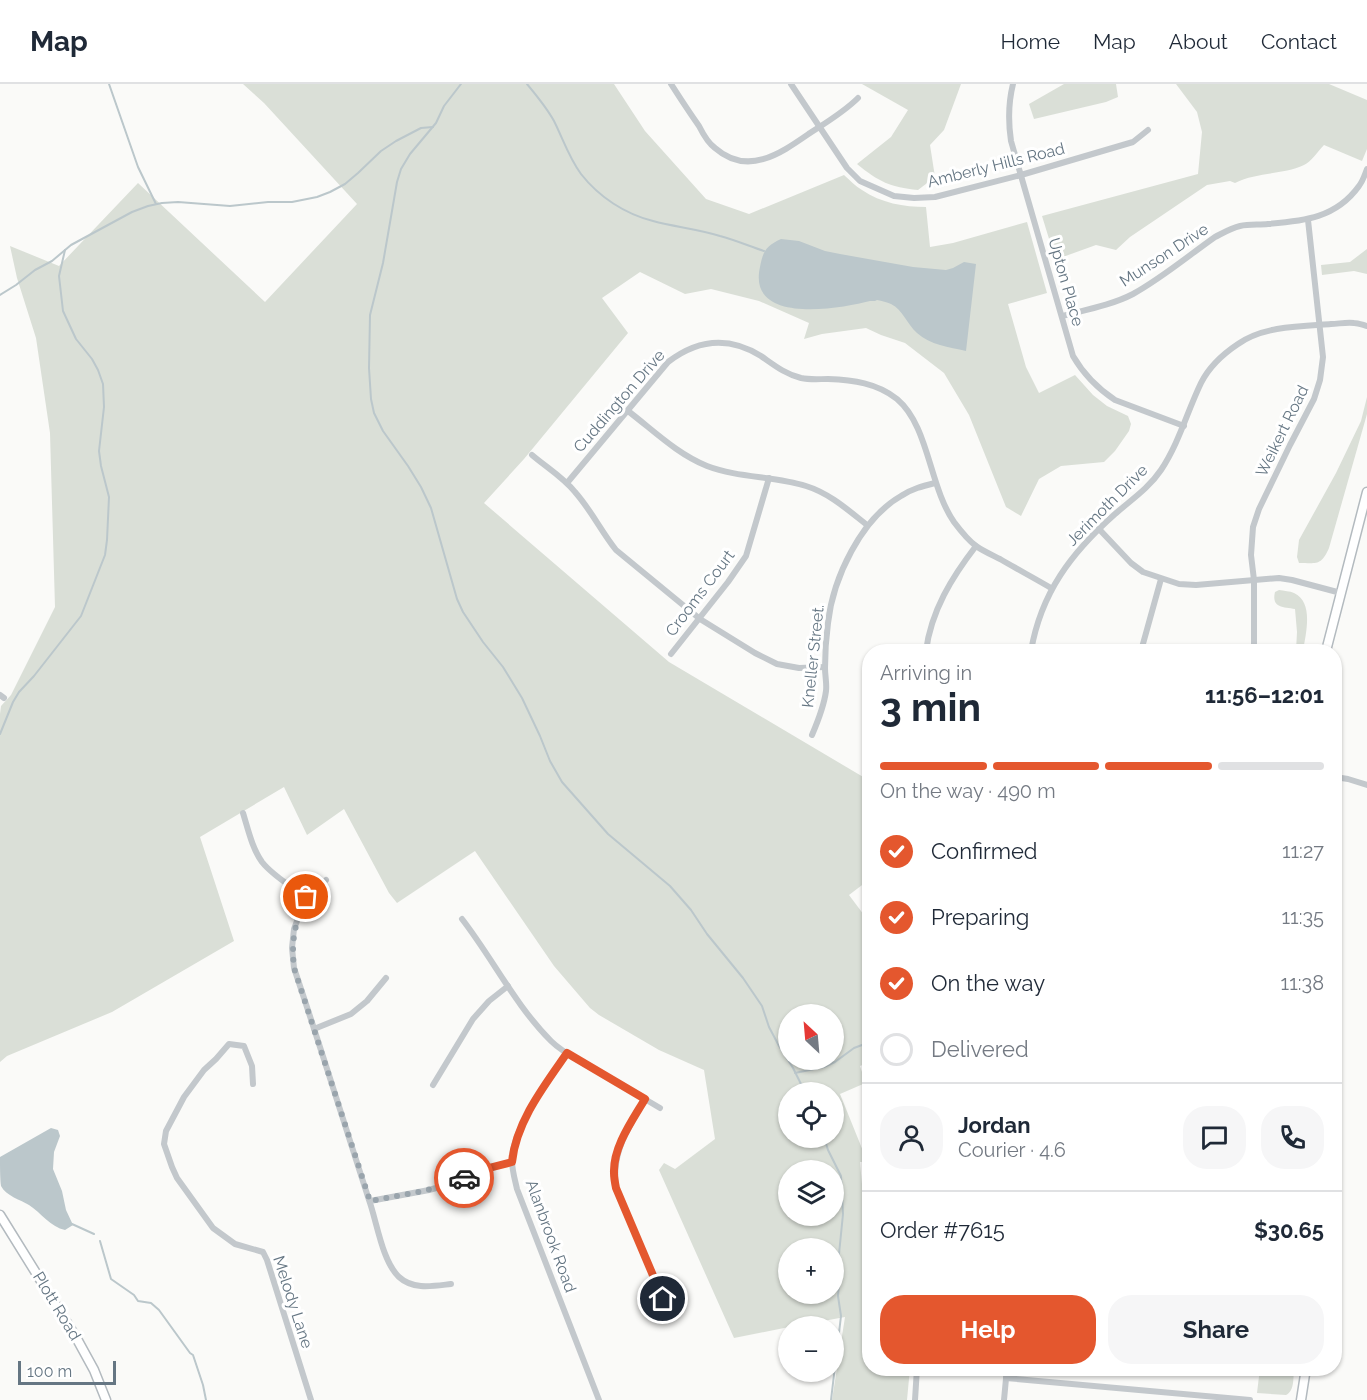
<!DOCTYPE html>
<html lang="en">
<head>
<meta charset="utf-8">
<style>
	:root { --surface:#fff; --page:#f6f6f7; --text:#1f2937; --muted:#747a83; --line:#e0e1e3; --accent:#e4572e }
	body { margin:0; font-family:Raleway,sans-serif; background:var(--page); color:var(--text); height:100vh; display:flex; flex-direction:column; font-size:22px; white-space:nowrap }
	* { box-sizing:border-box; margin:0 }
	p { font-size:20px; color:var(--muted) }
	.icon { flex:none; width:33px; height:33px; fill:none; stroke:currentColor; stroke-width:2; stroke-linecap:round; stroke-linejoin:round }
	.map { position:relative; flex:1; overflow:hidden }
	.sheet { position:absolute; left:862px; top:560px; width:480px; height:732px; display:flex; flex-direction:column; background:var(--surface); border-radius:24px; box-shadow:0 2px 4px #0004 }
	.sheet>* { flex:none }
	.needle { width:39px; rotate:334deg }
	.fabs { position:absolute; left:778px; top:920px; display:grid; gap:12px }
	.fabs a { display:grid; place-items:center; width:66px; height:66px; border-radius:50%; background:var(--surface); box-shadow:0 2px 4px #0004; font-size:30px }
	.scale { position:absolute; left:18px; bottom:15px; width:98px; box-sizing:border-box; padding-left:6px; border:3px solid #657683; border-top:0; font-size:16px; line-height:21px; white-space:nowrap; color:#657683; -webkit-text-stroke:4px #fff; paint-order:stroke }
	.pin { position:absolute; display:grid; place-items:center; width:51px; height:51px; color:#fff; margin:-26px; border:3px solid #fff; border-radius:50%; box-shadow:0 2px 6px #0007 }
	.courier { position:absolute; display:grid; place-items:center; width:60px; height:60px; margin:-30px; border:4px solid #e4572e; border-radius:50%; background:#fff; color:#222; box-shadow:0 2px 8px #0007 }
	.headline em { font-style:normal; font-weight:700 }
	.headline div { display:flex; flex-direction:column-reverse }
	.headline { display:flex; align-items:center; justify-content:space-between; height:102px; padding:0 18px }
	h1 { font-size:39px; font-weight:700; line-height:45px }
	.bar { display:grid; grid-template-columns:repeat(4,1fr); gap:9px 6px; align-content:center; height:72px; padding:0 18px }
	.bar i { height:8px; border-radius:4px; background:var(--line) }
	.bar .current { background:var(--accent) }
	.bar p { grid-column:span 4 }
	.line { display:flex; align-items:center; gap:15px; padding:0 18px; border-top:2px solid var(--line) }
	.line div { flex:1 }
	.round { display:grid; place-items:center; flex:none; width:63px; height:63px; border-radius:24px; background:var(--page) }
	ol { padding:0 18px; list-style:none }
	li { display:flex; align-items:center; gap:18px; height:66px }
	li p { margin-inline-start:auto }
	li .icon { padding:6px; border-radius:50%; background:var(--accent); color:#fff; stroke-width:4 }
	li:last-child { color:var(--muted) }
	li i { width:33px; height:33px; border:3px solid var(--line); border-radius:50% }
	.button { display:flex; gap:12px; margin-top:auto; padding:12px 18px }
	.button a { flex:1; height:69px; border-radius:24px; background:var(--accent); color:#fff; font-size:24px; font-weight:700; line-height:69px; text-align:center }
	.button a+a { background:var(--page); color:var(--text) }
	header { display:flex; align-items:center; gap:36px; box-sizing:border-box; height:84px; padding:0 30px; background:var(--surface); border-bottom:2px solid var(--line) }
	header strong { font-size:28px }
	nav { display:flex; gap:33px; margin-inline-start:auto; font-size:21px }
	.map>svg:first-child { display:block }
	.green { fill:#dadfd7; fill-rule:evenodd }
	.water { fill:#bbc7cb }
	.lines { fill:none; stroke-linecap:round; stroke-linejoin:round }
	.stream { stroke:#bbc7cb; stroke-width:2 }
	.secondary-casing { stroke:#b3babf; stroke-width:11 }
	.street { stroke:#c3c8cc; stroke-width:6 }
	.secondary { stroke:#fff; stroke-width:8 }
	.done { stroke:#99a4ac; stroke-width:6; stroke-dasharray:0 10.8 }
	.route { stroke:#e4572e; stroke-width:8 }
	.labels { text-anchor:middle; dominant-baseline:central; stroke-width:6; stroke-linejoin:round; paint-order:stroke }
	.street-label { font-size:16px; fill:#657683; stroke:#fff }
</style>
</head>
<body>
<header>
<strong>Map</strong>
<nav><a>Home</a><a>Map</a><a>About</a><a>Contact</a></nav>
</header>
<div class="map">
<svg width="1367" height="1316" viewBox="0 0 1367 1316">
	<rect width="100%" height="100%" fill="#fafaf8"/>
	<g class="green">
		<path d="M243,0h371l31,47 61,68 43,15 95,-39c6,5 11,11 18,15 19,13 42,17 64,17l4,40 23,-4 74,-21 20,71 -39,11 18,63 13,26 36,-18 18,20 14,11 21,10 3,8 -2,7 -14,20 -11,11 -43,4 -22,13 -18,37 -15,-9 -37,-92 -25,-42 -39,-30 -24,-8 -15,-7 -44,6 -18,5 5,-16 -50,-22 -48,-12 -26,5 -45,-22 -38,26 26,35 -104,126 -40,44 185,159 201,119v98l-21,16 21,28v139l-10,4 4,12 6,-1v4l-30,13 23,57 1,11h-4l3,33v21l7,27v125h40l-3,32h-75l13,-83 -49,9h-7v1l-55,11 -75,-168 5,-7 11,6 40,-30 -11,-69 -45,-20 -60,-35 -9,-7 -36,-42 -79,-115 -78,52 -8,-10 -45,-84 -37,26 -23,-48 -84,50 34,104 -122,71 -105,44 -7,6v-348l1,-8 10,-11 44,-88 -5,-174 -14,-95 -19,-60 -7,-32 49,20 79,-83 127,119 92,-98 -93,-101zM789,930h45v45h-45zM789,1008h45v45h-45zM789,1086h45v45h-45zM789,1164h45v45h-45z"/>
		<path d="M862,0h99l-17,46 -14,15 5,32 -17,13c-28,-3 -39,-8 -61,-26l34,-27 17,-27z"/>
		<path d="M1064,0h52l2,13 -12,5 -72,17 -5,-15z"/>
		<path d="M1176,0h153l38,16v49l-5,12 -38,-16c-6,6 -13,17 -20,20 -22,10 -47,7 -69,18l-5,-2 -23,4 -77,52 -14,13 -20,-5 -36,13h-3l-3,-3 -12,-39 156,-42 4,-42 -5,-20z"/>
		<path d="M1367,165v25l-13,-3 -32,4 -1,-10 29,-3z"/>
		<path d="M1367,313v17l-38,134c-8,18 -12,15 -30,15l-2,-6 2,-17 37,-67 25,-52z"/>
		<path d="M1279,506c5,1 11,1 15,3 20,9 12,41 9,58h-7l1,-19 -2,-23c-11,-2 -24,-1 -20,-17z"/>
		<path d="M1260,1284h34c-1,9 1,23 -8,27l-29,-2z"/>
	</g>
	<g class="water">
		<path d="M781,155l18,2 26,10 15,3 73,13 33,3 7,-2 11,-6 12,2 -10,87c-17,-4 -36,-6 -49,-18 -10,-9 -14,-23 -26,-29 -4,-2 -9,-3 -14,-4l-2,1h-5c-31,8 -123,24 -110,-34 3,-16 6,-21 21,-28z"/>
		<path d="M51,1044l7,2 2,6 -6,16 -1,17 9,22 4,19 7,15 -8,5c-14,-3 -24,-17 -36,-25 -8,-5 -23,-9 -28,-19 -1,-7 -1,-21 -1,-29z"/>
	</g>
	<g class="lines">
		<g class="stream">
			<path d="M109,0l29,83 18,37"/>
			<path d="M461,0l-17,22 -8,17 -26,31 -9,15 -4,13 -14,81 -13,52 -1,53 2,31 3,14 9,18 25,35 13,21 10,21 26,91 6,13 20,30 20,25 19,31 18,38 10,25 12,21 46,52 62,52 21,24 16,24 36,44 19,28 7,21 10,19 14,22 8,16 7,8"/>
			<path d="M527,0c10,12 20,24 27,37 9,18 15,37 27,53 18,23 44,40 72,47 22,6 45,8 67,15 15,4 29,10 44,15"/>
			<path d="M0,211l16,-10 19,-15 17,-9 19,-16 61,-33 16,-6 14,-3 16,-1 52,4 38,-4h24l25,-5 13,-5 15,-8 13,-11 23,-22 15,-10 25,-13 12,-1"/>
			<path d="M0,650l13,-32 6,-10 15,-16 47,-60 24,-61 2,-15 2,-43 -8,-31 -2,-15 5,-44 -1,-23 -5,-14 -6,-11 -16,-20 -13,-28 -4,-35 6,-26"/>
			<path d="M795,989l29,-6 11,-5 19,-14 16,-6"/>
			<path d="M824,1053l4,13 13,26 2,38 -4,40 1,19 -2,23 3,20 -10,84"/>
			<path d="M72,1140l22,10"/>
			<path d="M100,1157l11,38 23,16 4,6 13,2 8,7 31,43 3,2 10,30 3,15"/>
		</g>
		<g class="secondary-casing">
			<g id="secondary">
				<path d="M1326,567l41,-159"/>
				<path d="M0,1131l77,124 17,31 12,30"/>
				<path d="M1301,1316l5,-32"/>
			</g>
		</g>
		<g class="street">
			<path d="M671,0c9,14 18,28 28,42 4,8 9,17 16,22 33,29 66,5 95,-15 17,-11 34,-21 48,-35"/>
			<path d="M791,0l56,84 13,13 34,15 20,2 21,-1 86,-22 112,-33 15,-12"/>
			<path d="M1013,0c-5,20 -5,37 -2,57l62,215c11,19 24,32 42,44l69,26"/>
			<path d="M1062,232c23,-6 50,-11 71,-22 29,-16 55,-38 82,-57 8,-4 16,-9 25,-11 9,-2 19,-1 28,-2 36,-3 68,-6 91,-38 4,-5 6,-12 8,-17"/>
			<path d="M628,327c25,19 49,43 79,55 31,12 67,10 99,20 23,7 42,24 61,39"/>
			<path d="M532,371c14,12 31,22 43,37 16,18 26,39 41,58l84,69 55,34 22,11 22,4 26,-1"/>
			<path d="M567,399l101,-121c30,-23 61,-26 93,-6 13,9 24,18 40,22 9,2 18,1 27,1 25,1 49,4 69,20 32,27 32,87 57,123 6,8 14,18 22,24 7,5 16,9 24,13 17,10 34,19 51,29"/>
			<path d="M1099,445l32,34 12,9 36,12 17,1 83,-7 13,2 49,13"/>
			<path d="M926,567c5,-40 26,-74 50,-105"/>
			<path d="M1031,567c10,-58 40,-98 84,-137 16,-14 34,-26 46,-44 18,-27 26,-58 40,-87 8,-16 22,-29 37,-39 25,-18 63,-18 93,-20 7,0 15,-2 23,-1 4,0 9,2 13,3"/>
			<path d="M1141,567l20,-72"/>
			<path d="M1254,567v-71l-3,-25 2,-28 6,-18 31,-64 24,-46 6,-19 3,-23 -15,-137"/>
			<path d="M671,570l57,-72 18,-26 23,-78"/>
			<path d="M0,611l4,3"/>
			<path d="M812,651c6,-14 12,-29 14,-44 1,-7 -1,-15 -1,-23 0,-14 1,-30 3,-45 5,-45 33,-104 73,-127 10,-7 22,-10 34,-13"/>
			<path d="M1335,693l13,2 19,6"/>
			<path d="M243,729c5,16 9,35 19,49 11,14 30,25 44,35"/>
			<path d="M326,796l-20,17 -12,32 -2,19 2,20c26,77 50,155 75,232 8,22 13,61 30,77 14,13 34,9 52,7"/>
			<path d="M462,835c31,40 53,86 89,122 12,12 28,19 42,28 23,13 45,26 67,39"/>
			<path d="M314,945l37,-15 16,-13 19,-23"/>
			<path d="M567,970c-18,24 -56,77 -55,107 0,9 3,19 5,28l82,211"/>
			<path d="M253,1000l-1,-18 -8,-20 -15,-2 -13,15 -12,11 -20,27 -18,34 -2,13 8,23 5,11 36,50 22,16 28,8 4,8 44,140"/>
			<path d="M433,1001l40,-66 16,-18 19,-15"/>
			<path d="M645,1015c-17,30 -34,53 -29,89l47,111"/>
			<path d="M370,1117l59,-11 21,-6 31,-14 30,-8"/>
			<path d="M1006,1294l244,22"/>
			<path d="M915,1316l2,-32"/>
			<path d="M1004,1316l3,-32"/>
		</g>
		<use href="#secondary" class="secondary"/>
	</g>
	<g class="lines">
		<path class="done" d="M306,813c-11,28 -15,41 -12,71l76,233c31,-6 64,-10 94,-23"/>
		<path class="route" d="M464,1094l17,-8 31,-8c4,-40 32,-76 55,-109l78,46c-13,22 -32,48 -31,74 0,5 1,10 2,15l47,111"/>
	</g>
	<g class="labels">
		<g class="street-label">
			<text transform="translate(996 81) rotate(-14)">Amberly Hills Road</text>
			<text transform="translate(1164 171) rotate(-33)">Munson Drive</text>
			<text transform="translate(1066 198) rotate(74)">Upton Place</text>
			<text transform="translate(619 317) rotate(-49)">Cuddington Drive</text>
			<text transform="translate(1282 347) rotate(-64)">Weikert Road</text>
			<text transform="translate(1107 421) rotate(-45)">Jerimoth Drive</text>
			<text transform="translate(700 509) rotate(-53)">Crooms Court</text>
			<text transform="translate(813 572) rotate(-84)">Kneller Street.</text>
			<text transform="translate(551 1152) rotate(70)">Alanbrook Road</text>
			<text transform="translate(293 1218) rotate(72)">Melody Lane</text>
			<text transform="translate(57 1222) rotate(59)">Plott Road</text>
		</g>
	</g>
</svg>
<div class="fabs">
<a><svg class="needle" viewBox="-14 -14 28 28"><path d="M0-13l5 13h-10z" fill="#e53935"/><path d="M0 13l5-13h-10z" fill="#747a83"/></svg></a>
<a><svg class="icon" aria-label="locate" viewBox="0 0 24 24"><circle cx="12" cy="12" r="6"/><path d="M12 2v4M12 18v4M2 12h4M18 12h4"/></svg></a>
<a><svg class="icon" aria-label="layers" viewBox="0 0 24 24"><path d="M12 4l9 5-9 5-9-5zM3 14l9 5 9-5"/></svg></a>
<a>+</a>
<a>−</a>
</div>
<div class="scale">100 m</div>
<div class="pin" style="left:306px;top:813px;background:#ea580c"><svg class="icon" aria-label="bag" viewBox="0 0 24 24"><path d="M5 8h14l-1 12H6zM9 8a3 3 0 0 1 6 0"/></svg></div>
<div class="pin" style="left:663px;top:1215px;background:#1f2937"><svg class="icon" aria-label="home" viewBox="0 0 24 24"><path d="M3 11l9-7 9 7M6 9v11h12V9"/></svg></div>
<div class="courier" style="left:464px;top:1094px"><svg class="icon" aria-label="car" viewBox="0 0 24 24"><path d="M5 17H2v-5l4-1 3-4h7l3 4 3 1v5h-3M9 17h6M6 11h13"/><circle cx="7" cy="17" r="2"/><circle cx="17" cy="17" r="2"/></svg></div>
<section class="sheet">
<div class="headline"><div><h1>3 min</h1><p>Arriving in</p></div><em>11:56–12:01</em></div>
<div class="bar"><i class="current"></i><i class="current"></i><i class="current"></i><i></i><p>On the way · 490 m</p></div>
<ol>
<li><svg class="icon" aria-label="check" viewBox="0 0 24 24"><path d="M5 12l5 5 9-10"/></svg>Confirmed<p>11:27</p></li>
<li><svg class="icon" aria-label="check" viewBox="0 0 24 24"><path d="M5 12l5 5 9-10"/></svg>Preparing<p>11:35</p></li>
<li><svg class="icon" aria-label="check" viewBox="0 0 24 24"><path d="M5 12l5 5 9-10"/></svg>On the way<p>11:38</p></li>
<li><i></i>Delivered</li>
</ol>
<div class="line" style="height:108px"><a class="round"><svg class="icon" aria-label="person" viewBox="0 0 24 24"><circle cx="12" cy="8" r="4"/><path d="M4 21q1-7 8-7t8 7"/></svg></a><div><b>Jordan</b><p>Courier · 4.6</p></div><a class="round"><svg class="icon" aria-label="chat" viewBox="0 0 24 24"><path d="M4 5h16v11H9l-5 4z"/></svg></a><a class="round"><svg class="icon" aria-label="phone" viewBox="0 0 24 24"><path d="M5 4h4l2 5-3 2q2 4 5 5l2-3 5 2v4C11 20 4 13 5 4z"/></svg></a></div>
<div class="line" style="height:78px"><div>Order #7615</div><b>$30.65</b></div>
<div class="button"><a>Help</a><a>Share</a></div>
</section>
</div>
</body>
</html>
